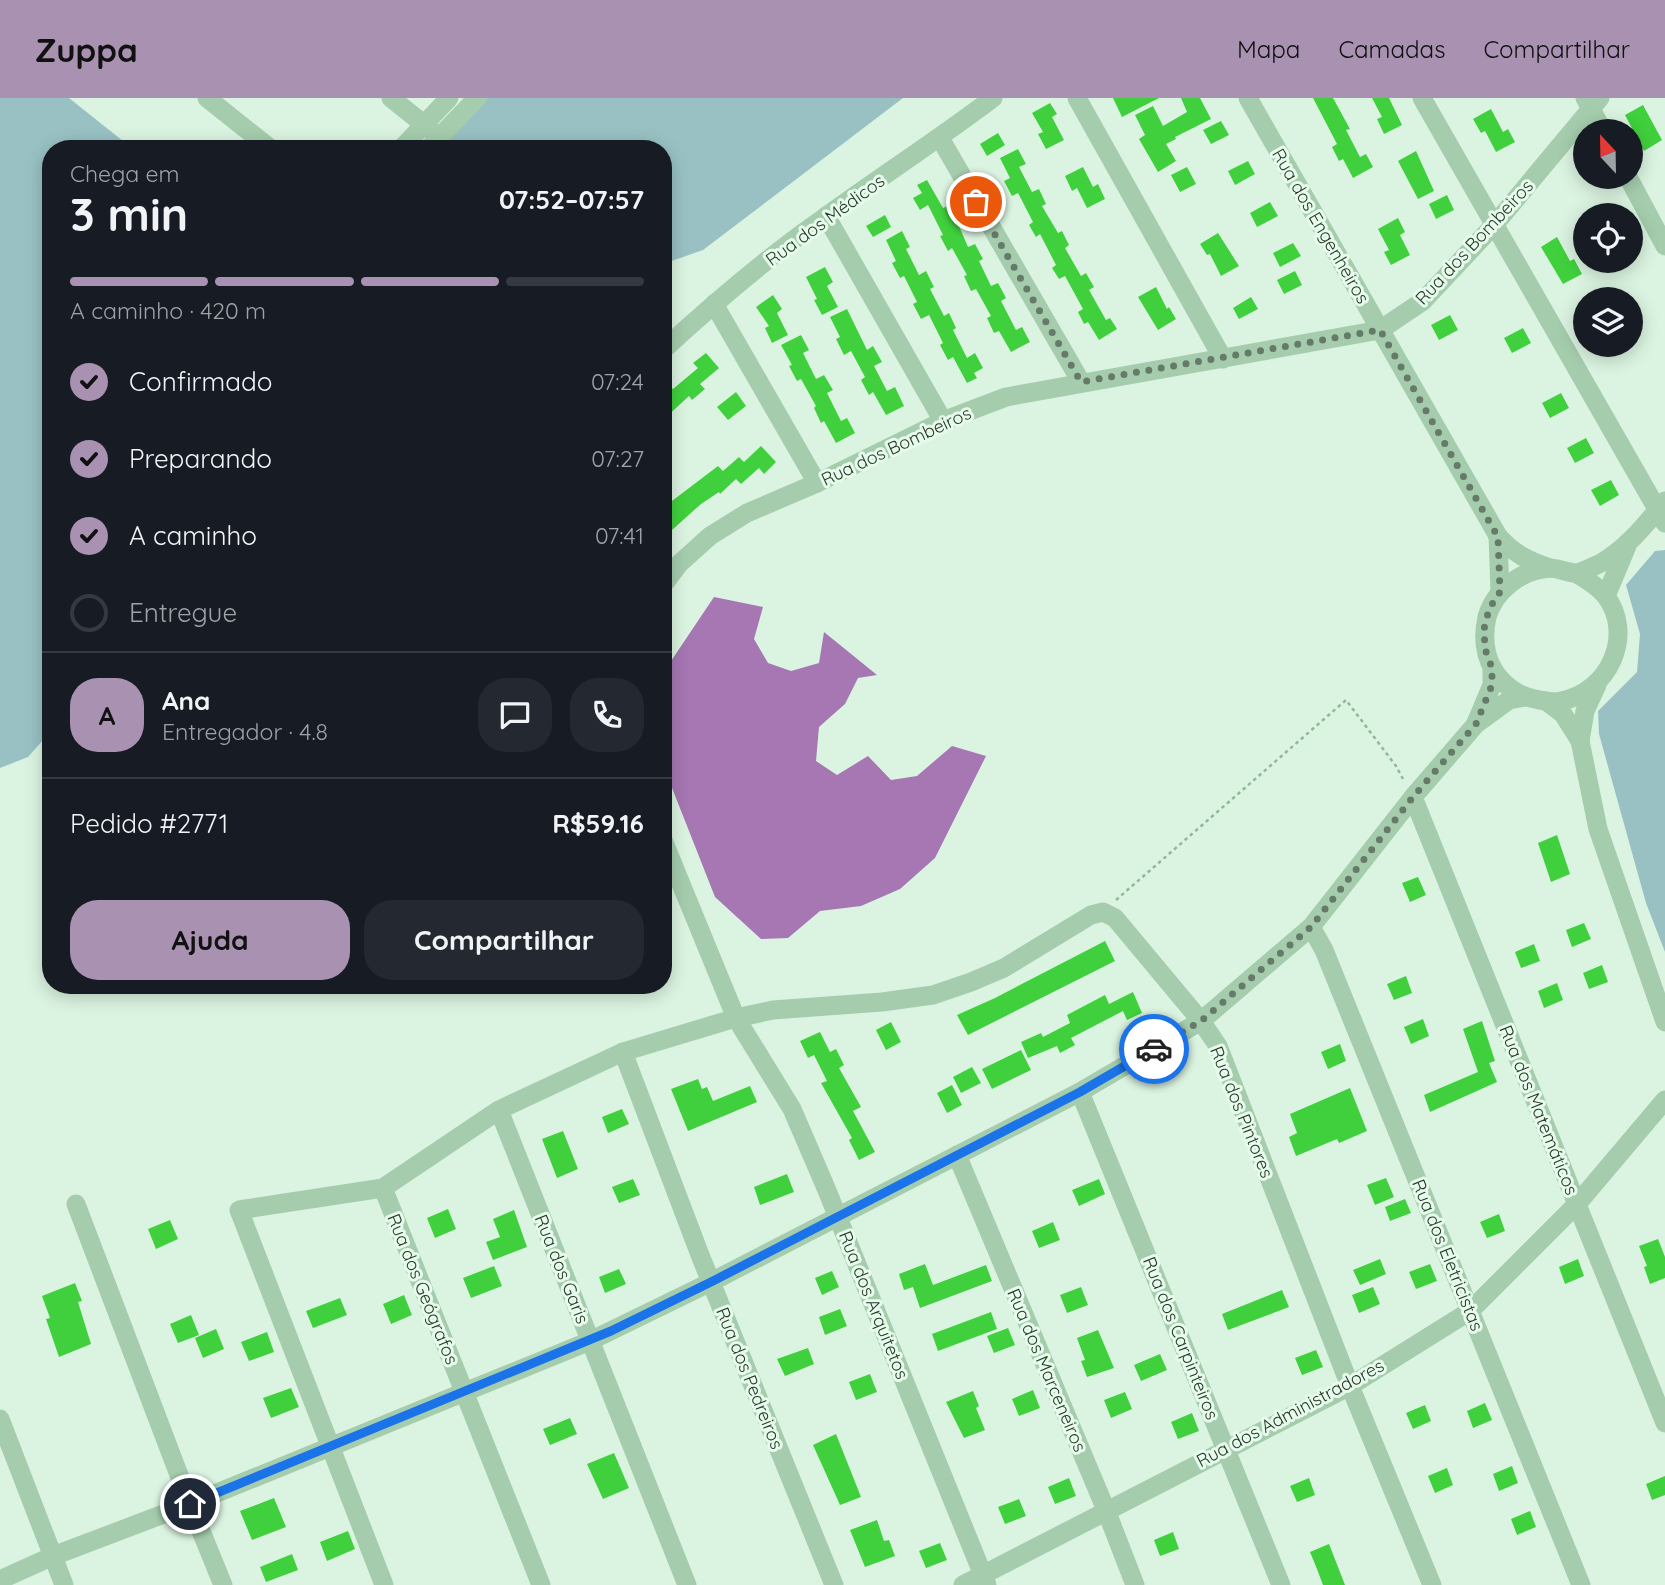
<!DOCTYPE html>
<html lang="pt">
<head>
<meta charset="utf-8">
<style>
	:root { --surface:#171b24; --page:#242831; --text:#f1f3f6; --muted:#9ea1a6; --line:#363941; --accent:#a891b1 }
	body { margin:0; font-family:Quicksand,sans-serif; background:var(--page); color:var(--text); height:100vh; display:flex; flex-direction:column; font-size:26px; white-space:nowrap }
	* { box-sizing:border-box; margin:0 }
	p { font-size:23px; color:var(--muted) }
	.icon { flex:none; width:38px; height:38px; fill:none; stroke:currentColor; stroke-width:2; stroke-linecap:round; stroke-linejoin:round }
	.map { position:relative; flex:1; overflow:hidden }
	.side { position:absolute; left:42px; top:42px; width:630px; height:854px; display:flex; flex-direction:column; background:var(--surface); border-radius:28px; box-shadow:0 4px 18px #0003 }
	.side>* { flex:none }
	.needle { width:46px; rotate:338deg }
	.tools { position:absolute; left:1573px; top:21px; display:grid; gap:14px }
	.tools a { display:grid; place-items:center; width:70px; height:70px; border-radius:50%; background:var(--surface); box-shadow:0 4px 18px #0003; font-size:35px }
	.pin { position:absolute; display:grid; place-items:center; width:60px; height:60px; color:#fff; margin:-30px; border:4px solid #fff; border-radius:50%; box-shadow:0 2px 7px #0007 }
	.courier { position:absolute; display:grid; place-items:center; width:70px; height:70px; margin:-35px; border:5px solid #1a73e8; border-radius:50%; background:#fff; color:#222; box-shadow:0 2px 9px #0007 }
	.overview em { font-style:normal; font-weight:700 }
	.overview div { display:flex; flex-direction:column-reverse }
	.overview { display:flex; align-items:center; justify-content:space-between; height:119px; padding:0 28px }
	h1 { font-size:46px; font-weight:700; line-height:52px }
	.bar { display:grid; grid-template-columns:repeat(4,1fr); gap:10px 7px; align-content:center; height:84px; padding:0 28px }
	.bar i { height:9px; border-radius:5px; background:var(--line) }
	.bar .selected { background:var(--accent) }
	.bar p { grid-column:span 4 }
	.line { display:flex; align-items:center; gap:18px; padding:0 28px; border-top:2px solid var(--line) }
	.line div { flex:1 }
	.round { display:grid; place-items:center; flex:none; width:74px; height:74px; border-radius:28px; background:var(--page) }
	ol { padding:0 28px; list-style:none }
	li { display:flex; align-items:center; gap:21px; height:77px }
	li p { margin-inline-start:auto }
	li .icon { padding:7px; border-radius:50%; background:var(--accent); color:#111; stroke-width:4 }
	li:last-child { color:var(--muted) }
	li i { width:38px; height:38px; border:4px solid var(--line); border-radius:50% }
	.cta { display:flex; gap:14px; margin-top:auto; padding:14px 28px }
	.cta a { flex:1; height:80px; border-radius:28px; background:var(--accent); color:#111; font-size:28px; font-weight:700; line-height:80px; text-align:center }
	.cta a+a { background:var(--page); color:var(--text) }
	header { display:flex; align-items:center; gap:42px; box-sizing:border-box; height:98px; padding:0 35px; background:var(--accent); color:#111 }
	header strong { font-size:33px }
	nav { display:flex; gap:38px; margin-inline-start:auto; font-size:24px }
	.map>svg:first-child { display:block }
	.green { fill:#99c1c4 }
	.water { fill:#a677b3 }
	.building { fill:#40d03d }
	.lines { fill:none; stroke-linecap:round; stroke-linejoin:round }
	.path { stroke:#8fb996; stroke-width:2.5; stroke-dasharray:3.5 3.5; stroke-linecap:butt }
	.minor { stroke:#a5cdad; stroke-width:19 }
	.done { stroke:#667a69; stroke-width:7; stroke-dasharray:0 12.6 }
	.route { stroke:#1a73e8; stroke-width:9 }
	.labels { text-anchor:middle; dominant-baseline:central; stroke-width:6; stroke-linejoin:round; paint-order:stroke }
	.street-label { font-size:18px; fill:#273828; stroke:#e7fbed }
</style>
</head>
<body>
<header>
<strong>Zuppa</strong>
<nav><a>Mapa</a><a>Camadas</a><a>Compartilhar</a></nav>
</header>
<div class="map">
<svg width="1665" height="1487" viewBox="0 0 1665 1487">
	<rect width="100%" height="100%" fill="#dbf4e1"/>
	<g class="green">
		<path d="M0,0h69l64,51h-82v582l-23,26 -28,11z"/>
		<path d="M487,0h416l-200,152 -40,14v-115h-229z"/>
		<path d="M1665,452v402l-19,-49 -47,-169 -1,-23 39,-39 3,-38 -14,-49 29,-34z"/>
	</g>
	<path class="water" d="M714,499l49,10 -9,32 14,24 23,8 28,-8 5,-31 53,43 -19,3 -13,26 -26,23 -3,34 21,14 31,-19 23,24 26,-4 35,-30 34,10 -51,102 -35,31 -39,17 -41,5 -32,27 -27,1 -46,-42 -52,-132v-92z"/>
	<g class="building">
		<path d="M1113,0h46l-37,19z"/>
		<path d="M1181,0h19l11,21 -36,18 1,2 -10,5 10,17 -18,11 -19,-33 6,-4 -10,-20 18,-9 10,20 24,-14z"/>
		<path d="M1313,0h20l17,31 -4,1 14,27 6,-3 7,13 -20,11 -10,-19 -4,2 -7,-14 5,-3z"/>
		<path d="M1372,0h17l13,27 -18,9 -7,-15 5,-2z"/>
		<path d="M1050,5l7,11 -5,3 12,23 -18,9 -8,-15 5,-2 -11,-19z"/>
		<path d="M1643,7l19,35 -18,11 -19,-36z"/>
		<path d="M1491,11l12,23 5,-3 7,13 -19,10 -11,-21 -4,2 -8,-14z"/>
		<path d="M1221,23l8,14 -18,9 -8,-14z"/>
		<path d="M998,35l7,12 -18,11 -7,-12z"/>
		<path d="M1018,51l8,15 -7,3 13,25 7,-3 7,15 -4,2 16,27 4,-2 7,14 -4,3 16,28 5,-3 8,14 -5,3 17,30 4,-2 7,11 -18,11 -11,-18 -4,2 -6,-12 5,-3 -18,-33 -6,3 -7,-11 4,-3 -16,-31 -4,3 -7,-12 4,-3 -15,-29 -6,3 -8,-15 6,-3 -10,-20z"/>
		<path d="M1416,53l18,40 -16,8 -20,-38z"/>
		<path d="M1248,63l7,13 -20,11 -7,-14z"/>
		<path d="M1083,69l10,20 5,-3 7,15 -18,9 -10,-20 -5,3 -7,-15z"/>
		<path d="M1187,69l9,17 -16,8 -9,-17z"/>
		<path d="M927,82l16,28 7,-3 18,42 7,-3 8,15 -4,2 12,25 7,-3 8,15 -5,3 15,29 6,-3 8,15 -19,10 -12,-21 -5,2 -7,-15 4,-2 -15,-27 -5,2 -7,-15 3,-1 -15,-27 -4,3 -8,-15 3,-1 -15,-30 -8,5 -7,-12 9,-5 -5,-8z"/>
		<path d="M1447,97l7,15 -18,9 -7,-15z"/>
		<path d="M1270,104l8,14 -21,11 -7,-14z"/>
		<path d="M885,117l6,12 -18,10 -7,-11z"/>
		<path d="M1398,120l7,14 -5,3 10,20 -19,10 -7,-13 5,-2 -11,-21z"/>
		<path d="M902,133l8,16 -4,2 13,26 7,-4 8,16 -4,2 14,27 5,-3 7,15 -3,2 14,28 8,-5 8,15 -9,5 3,5 -10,5 -14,-26 -5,3 -8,-15 3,-2 -14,-28 -8,4 -8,-15 4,-2 -13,-26 -4,2 -8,-15 4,-2 -10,-21z"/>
		<path d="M1218,135l21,33 -18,10 -11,-22 -3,1 -7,-11z"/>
		<path d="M1557,139l13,24 4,-2 8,15 -19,10 -22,-37z"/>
		<path d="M1293,145l8,13 -21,11 -7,-14z"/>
		<path d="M825,169l8,15 -6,4 11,21 -16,8 -8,-15 3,-1 -11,-22z"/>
		<path d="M1295,173l7,14 -18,9 -7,-14z"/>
		<path d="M1156,189l11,22 2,-2 7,12 -18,11 -20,-33z"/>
		<path d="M773,197l9,14 -5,4 11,22 -16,8 -7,-15 4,-2 -13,-19z"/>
		<path d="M1251,199l7,12 -19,10 -6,-11z"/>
		<path d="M847,211l20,41 6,-4 9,16 -8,4 13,25 8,-4 9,19 -18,9 -13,-23 -4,3 -8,-15 4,-3 -14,-26 -7,4 -8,-16 4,-2 -10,-20z"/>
		<path d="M1450,217l8,15 -19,10 -8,-15z"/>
		<path d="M1523,230l8,15 -19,10 -8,-15z"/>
		<path d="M801,237l8,15 -6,3 13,26 8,-4 9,15 -6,3 14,28 6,-3 8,15 -19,10 -12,-22 -3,2 -7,-15 2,-2 -15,-27 -4,2 -8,-15 3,-1 -11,-20z"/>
		<path d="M706,255l13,15 -19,16 5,5 -13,11 -3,-4 -26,24v-41l10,10 25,-21 -5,-5z"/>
		<path d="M736,294l10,14 -18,14 -11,-13z"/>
		<path d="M1561,295l8,15 -19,10 -8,-15z"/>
		<path d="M1586,340l8,15 -19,10 -8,-15z"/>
		<path d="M761,348l15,16 -12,12 -5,-6 -18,16 -5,-5 -16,15 -1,-2 -18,12 -38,34v-27l6,-5 -1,-2 50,-38 5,5 16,-14 5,5z"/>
		<path d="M1611,382l8,15 -19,11 -9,-16z"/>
		<path d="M1557,737l13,39 -19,8 -13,-39z"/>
		<path d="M1418,779l8,18 -16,7 -8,-19z"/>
		<path d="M1584,825l7,16 -19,8 -6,-17z"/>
		<path d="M1105,843l10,20 -147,74 -11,-20 38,-17z"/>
		<path d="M1534,846l6,17 -19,7 -6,-16z"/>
		<path d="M1602,867l6,17 -19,7 -6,-16z"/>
		<path d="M1406,878l6,17 -18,7 -7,-16z"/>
		<path d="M1557,885l6,17 -19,8 -6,-17z"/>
		<path d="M1133,894l9,21 -15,7 -4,-9 -52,27 4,7 -15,8 -3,-7 -29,12 -7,-16 20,-9 2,4 27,-14 -3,-8 38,-20 4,9z"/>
		<path d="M1423,921l6,17 -18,8 -7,-17z"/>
		<path d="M1482,923l13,40 -6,2 8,19 -67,30 -6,-17 54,-23 -15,-43z"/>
		<path d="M891,924l10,20 -15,8 -10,-20z"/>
		<path d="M820,934l10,20 6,-3 8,16 -5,3 22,39 -8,4 22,41 -16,8 -10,-20 3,-2 -31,-55 6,-2 -13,-26 -6,3 -8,-17z"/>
		<path d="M1340,946l6,17 -18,8 -7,-17z"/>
		<path d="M1021,952l10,20 -39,19 -10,-20z"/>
		<path d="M972,969l9,16 -20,10 -8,-16z"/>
		<path d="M698,981l4,10 5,-2 6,14 37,-15 7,16 -69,29 -17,-42z"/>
		<path d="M952,987l10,20 -15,8 -10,-20z"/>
		<path d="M1350,990l17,43 -28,12 -2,-4 -41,17 -7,-19 8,-4 -7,-19z"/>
		<path d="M622,1011l7,15 -21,9 -6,-16z"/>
		<path d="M563,1033l15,38 -21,9 -15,-39z"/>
		<path d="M787,1076l7,18 -34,13 -6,-18z"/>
		<path d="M1386,1080l8,19 -19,8 -8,-20z"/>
		<path d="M633,1081l7,16 -21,8 -7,-16z"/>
		<path d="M1099,1081l6,15 -26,12 -7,-16z"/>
		<path d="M1405,1101l6,14 -21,8 -5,-14z"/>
		<path d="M448,1111l8,20 -21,9 -8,-20z"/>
		<path d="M514,1112l13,37 -34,13 -7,-18 14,-5 -7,-18z"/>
		<path d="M1499,1116l6,17 -18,7 -7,-16z"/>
		<path d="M170,1122l8,19 -22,10 -8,-20z"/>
		<path d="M1053,1124l7,18 -21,8 -7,-17z"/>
		<path d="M1658,1141l7,18v21l-15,6 -6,-17 3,-1 -8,-20z"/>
		<path d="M1380,1161l6,15 -26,11 -7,-15z"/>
		<path d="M1578,1161l6,17 -19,8 -6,-17z"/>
		<path d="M925,1166l8,21 53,-20 6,16 -72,27 -7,-21 -9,3 -5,-16z"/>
		<path d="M1430,1166l7,17 -21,8 -7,-17z"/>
		<path d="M494,1168l8,20 -31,12 -8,-20z"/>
		<path d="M619,1171l7,15 -21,9 -6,-16z"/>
		<path d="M832,1173l7,16 -17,8 -7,-17z"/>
		<path d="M75,1185l7,18 -4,1 13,42 -32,13 -13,-38 4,-1 -8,-22z"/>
		<path d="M1081,1189l7,18 -21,8 -7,-18z"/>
		<path d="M1373,1189l7,17 -21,9 -7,-18z"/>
		<path d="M1282,1192l7,17 -61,23 -6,-16z"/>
		<path d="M404,1197l8,20 -21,9 -8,-20z"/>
		<path d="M340,1200l7,17 -34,13 -7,-17z"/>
		<path d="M840,1211l7,17 -22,9 -6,-18z"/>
		<path d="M991,1214l6,17 -59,22 -6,-17z"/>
		<path d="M191,1217l8,20 -21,8 -8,-19z"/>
		<path d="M1008,1230l7,17 -21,8 -7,-17z"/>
		<path d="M216,1231l8,20 -21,9 -8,-20z"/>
		<path d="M1098,1232l16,38 -27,9 -6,-16 4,-1 -8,-22z"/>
		<path d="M267,1234l7,20 -25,9 -8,-19z"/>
		<path d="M808,1250l6,16 -29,12 -8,-17z"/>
		<path d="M1316,1252l7,17 -21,8 -7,-17z"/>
		<path d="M1160,1256l7,16 -26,11 -7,-16z"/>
		<path d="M870,1276l7,18 -21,8 -7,-18z"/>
		<path d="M291,1290l8,19 -28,11 -8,-20z"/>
		<path d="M1033,1292l7,18 -21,8 -7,-17z"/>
		<path d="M973,1293l6,15 -3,2 9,22 -21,8 -18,-36z"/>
		<path d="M1125,1294l7,17 -21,9 -7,-18z"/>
		<path d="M1485,1305l7,17 -19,8 -6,-17z"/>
		<path d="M1425,1307l6,16 -18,8 -7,-16z"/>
		<path d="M1192,1315l7,18 -21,8 -7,-17z"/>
		<path d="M570,1320l7,16 -27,11 -7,-16z"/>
		<path d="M836,1336l25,63 -21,8 -27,-60z"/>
		<path d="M614,1355l15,35 -26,11 -16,-35z"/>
		<path d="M1512,1368l6,17 -19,8 -6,-17z"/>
		<path d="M1447,1370l6,17 -18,8 -7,-17z"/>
		<path d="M1665,1378v19l-13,5 -6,-16z"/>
		<path d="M1069,1380l7,18 -21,8 -7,-17z"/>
		<path d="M1309,1380l6,17 -18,7 -7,-16z"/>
		<path d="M274,1400l12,29 -34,13 -12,-29z"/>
		<path d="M1019,1401l7,17 -21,8 -7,-17z"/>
		<path d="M1530,1413l6,16 -19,8 -6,-16z"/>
		<path d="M877,1422l7,21 5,-1 6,16 -30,11 -15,-37z"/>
		<path d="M348,1433l7,18 -28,12 -7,-19z"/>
		<path d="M1173,1434l6,17 -19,7 -6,-16z"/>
		<path d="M940,1445l7,17 -21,8 -7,-17z"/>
		<path d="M1329,1446l9,23 7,18h-22l-6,-16 -7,-17z"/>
		<path d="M292,1456l6,16 -32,12 -6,-15z"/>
	</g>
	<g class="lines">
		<path class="path" d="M1116,802l230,-200 50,66 7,13"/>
		<g class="minor">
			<path d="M207,0l64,51"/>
			<path d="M391,0l40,32"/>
			<path d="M1077,0l146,261"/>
			<path d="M1248,0l250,438c15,17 30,25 52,32"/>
			<path d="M1422,0l243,425"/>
			<path d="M1585,0l18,33"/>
			<path d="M940,40l141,244"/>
			<path d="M401,51l48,-51"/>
			<path d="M428,51l49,-51"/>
			<path d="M1628,79l37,69"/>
			<path d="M826,118l117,205"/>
			<path d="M714,206l103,179"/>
			<path d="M663,252c52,-48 107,-95 165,-135 55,-40 111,-76 165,-117"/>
			<path d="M1498,438l2,56"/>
			<path d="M1575,475c11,6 21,12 30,22 31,40 3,98 -44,106 -9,2 -18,0 -26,-2 -18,-3 -33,-15 -42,-30 -9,-16 -10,-34 -6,-52 8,-27 34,-47 63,-49 8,0 18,5 26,5 7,-1 18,-7 25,-10 26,-15 45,-39 64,-62"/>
			<path d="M663,487l16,-21 31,-28 37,-23 70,-30 126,-62 63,-24 374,-67 43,-29 72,-77 105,-126"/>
			<path d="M1606,498l21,-50"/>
			<path d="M1546,603l17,13 17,27 18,88 67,193"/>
			<path d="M1476,625l16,-38v-17"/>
			<path d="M1580,643l5,-30 12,-26"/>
			<path d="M1413,699l252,626"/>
			<path d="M663,742l73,178 56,91 34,79 161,397"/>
			<path d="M1311,829l13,23 257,635"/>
			<path d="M623,954l77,203 134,330"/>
			<path d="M1080,994l201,493"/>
			<path d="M499,1012l188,475"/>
			<path d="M957,1057l149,355 29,75"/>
			<path d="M383,1090l158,397"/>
			<path d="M76,1106l114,300 33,81"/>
			<path d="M0,1321l64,166"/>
			<path d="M0,1482l53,-24 137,-52 400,-163 121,-59 369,-190 121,-71 110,-94 102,-130 63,-73 33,-24 16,-3"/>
			<path d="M384,1487l-145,-375 144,-22 116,-78 124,-58 113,-34 37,-8 109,-8 51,-7 38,-13 33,-14 87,-53 12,-3 12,6 86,103 17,25 132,340 82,199"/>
			<path d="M963,1487l387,-199 120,-75 107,-107 88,-104"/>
		</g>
	</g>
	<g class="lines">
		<path class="done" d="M976,104l105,180 299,-52 118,207 2,55 -11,17 -5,20 1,20 7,19v17l-16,39 -63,73 -102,130 -110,94 -47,28"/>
		<path class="route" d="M190,1406l421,-173 100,-49 369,-190 74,-43"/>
	</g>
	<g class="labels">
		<g class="street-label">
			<text transform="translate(825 122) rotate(-36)">Rua dos Médicos</text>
			<text transform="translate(1321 128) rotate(60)">Rua dos Engenheiros</text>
			<text transform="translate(1474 144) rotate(-47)">Rua dos Bombeiros</text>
			<text transform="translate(896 348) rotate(-25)">Rua dos Bombeiros</text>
			<text transform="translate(1539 1012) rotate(68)">Rua dos Matemáticos</text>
			<text transform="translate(1242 1014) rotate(68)">Rua dos Pintores</text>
			<text transform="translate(1448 1157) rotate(68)">Rua dos Eletricistas</text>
			<text transform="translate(562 1171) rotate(68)">Rua dos Garis</text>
			<text transform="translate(423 1191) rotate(68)">Rua dos Geógrafos</text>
			<text transform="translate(874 1207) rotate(68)">Rua dos Arquitetos</text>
			<text transform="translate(1181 1240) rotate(68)">Rua dos Carpinteiros</text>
			<text transform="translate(1047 1272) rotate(67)">Rua dos Marceneiros</text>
			<text transform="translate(750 1280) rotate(68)">Rua dos Pedreiros</text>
			<text transform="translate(1290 1315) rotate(-28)">Rua dos Administradores</text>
		</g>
	</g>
</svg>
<div class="tools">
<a><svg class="needle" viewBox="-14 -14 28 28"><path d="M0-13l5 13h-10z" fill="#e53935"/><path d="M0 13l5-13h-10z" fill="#9ea1a6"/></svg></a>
<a><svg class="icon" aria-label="locate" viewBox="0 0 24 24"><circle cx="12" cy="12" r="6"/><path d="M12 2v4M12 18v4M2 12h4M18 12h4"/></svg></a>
<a><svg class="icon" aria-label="layers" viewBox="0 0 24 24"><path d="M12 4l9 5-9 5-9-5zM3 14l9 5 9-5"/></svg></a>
</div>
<div class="pin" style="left:976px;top:104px;background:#ea580c"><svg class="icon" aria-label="bag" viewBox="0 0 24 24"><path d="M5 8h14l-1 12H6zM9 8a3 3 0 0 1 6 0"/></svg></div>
<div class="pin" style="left:190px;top:1406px;background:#1f2937"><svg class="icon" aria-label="home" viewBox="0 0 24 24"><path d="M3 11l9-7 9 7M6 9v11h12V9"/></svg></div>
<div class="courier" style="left:1154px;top:951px"><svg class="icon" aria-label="car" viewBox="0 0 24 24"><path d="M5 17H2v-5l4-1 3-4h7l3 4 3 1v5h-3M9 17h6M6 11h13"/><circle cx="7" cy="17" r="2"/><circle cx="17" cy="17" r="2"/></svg></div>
<section class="side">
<div class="overview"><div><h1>3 min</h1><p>Chega em</p></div><em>07:52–07:57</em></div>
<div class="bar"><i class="selected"></i><i class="selected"></i><i class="selected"></i><i></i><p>A caminho · 420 m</p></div>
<ol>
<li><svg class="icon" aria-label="check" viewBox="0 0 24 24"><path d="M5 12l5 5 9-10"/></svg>Confirmado<p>07:24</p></li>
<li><svg class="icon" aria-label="check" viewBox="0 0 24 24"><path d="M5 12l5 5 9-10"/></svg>Preparando<p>07:27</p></li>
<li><svg class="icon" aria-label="check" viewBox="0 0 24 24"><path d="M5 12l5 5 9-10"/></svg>A caminho<p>07:41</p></li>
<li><i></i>Entregue</li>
</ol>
<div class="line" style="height:126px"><b class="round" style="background:var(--accent);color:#111">A</b><div><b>Ana</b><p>Entregador · 4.8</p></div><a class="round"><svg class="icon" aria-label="chat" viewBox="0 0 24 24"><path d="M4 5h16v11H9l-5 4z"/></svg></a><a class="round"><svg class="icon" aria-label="phone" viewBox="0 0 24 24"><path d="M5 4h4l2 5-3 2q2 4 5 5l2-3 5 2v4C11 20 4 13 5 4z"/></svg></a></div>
<div class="line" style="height:91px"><div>Pedido #2771</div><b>R$59.16</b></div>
<div class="cta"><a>Ajuda</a><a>Compartilhar</a></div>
</section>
</div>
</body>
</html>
